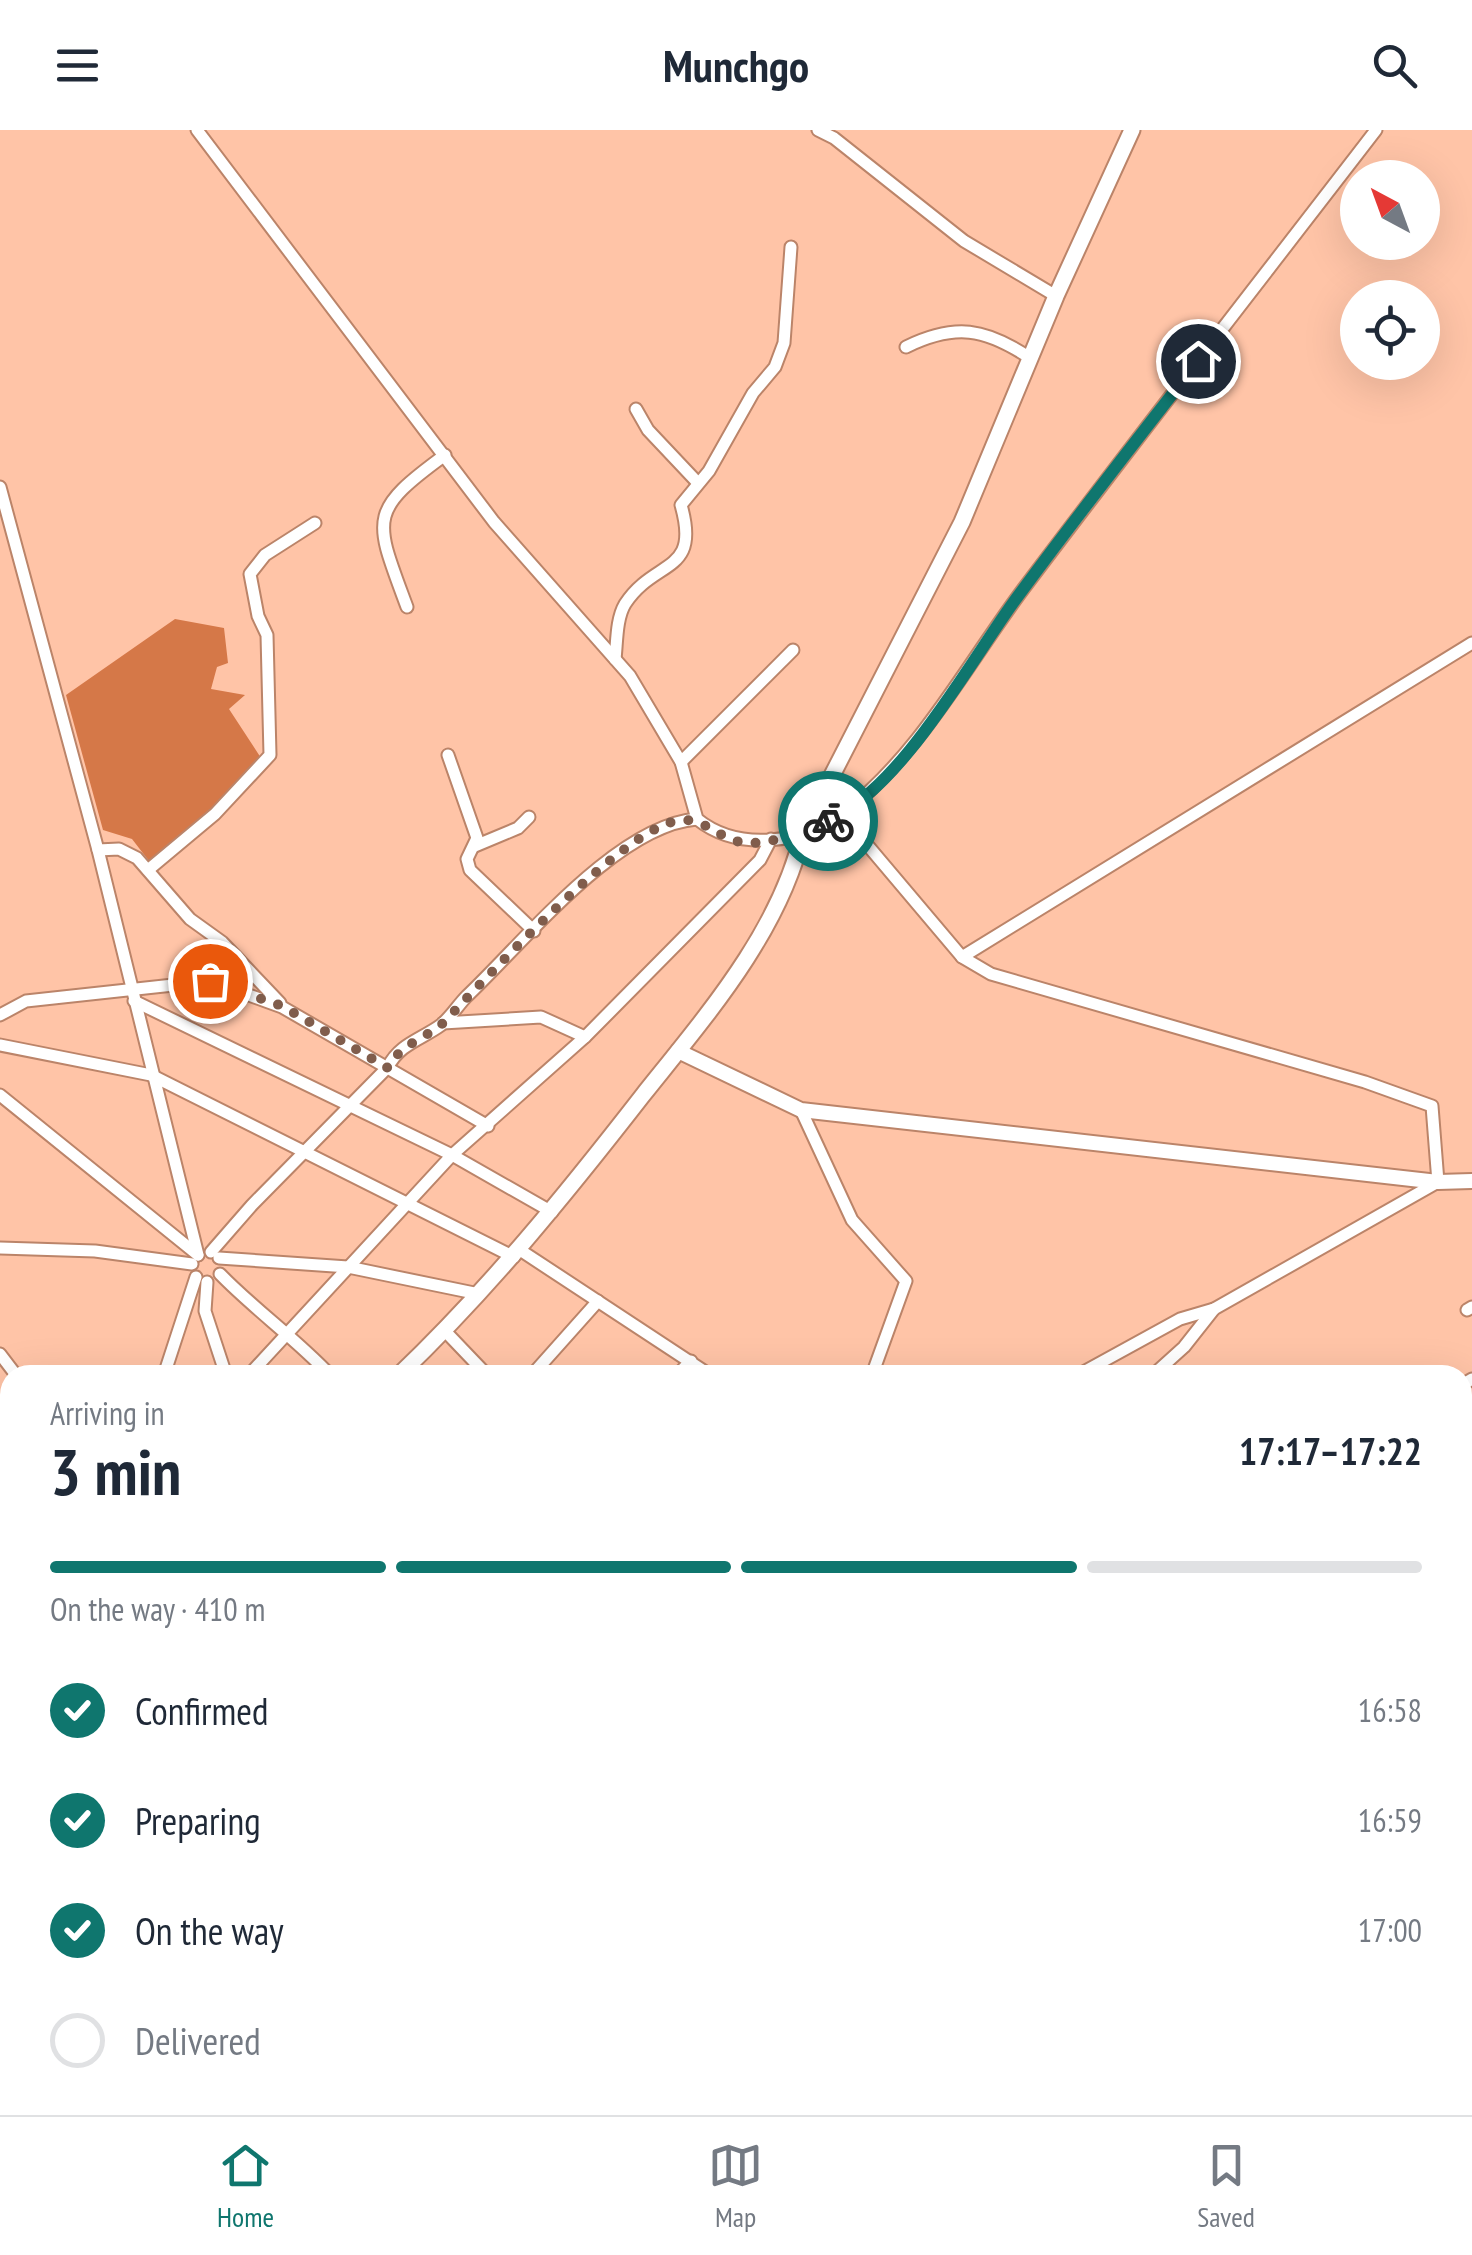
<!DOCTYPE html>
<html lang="en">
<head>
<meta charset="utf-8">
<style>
	:root { --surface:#fff; --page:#f2f2f3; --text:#1f2937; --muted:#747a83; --line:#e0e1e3; --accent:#0f766e }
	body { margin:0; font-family:"PT Sans Narrow",sans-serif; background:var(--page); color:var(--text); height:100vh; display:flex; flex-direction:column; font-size:38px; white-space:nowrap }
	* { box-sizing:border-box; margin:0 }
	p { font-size:32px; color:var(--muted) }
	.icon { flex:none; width:55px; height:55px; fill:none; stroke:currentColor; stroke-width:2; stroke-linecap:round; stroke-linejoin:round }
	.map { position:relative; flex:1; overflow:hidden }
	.drawer { position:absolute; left:0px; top:1235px; width:1472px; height:750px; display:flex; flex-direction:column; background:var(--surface); border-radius:30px 30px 0 0; box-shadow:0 10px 40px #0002 }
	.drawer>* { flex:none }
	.needle { width:65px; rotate:319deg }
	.controls { position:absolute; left:1340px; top:30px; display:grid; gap:20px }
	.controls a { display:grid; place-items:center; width:100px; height:100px; border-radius:50%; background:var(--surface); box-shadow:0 10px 40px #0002; font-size:50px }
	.pin { position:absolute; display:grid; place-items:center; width:85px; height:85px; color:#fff; margin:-42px; border:5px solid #fff; border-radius:50%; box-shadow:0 2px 10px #0007 }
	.courier { position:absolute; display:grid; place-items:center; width:100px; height:100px; margin:-50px; border:8px solid #0f766e; border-radius:50%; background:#fff; color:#222; box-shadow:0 2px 12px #0007 }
	.headline em { font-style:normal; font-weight:800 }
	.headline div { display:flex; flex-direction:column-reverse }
	.headline { display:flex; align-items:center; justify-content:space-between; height:170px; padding:0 50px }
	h1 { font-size:65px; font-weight:800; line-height:75px }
	.bar { display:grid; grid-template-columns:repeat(4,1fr); gap:15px 10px; align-content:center; height:120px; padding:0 50px }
	.bar i { height:12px; border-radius:8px; background:var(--line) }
	.bar .current { background:var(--accent) }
	.bar p { grid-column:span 4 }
	ol { padding:0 50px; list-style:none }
	li { display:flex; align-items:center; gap:30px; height:110px }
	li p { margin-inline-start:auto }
	li .icon { padding:10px; border-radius:50%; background:var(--accent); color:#fff; stroke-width:4 }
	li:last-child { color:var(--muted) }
	li i { width:55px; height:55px; border:5px solid var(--line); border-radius:50% }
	header { display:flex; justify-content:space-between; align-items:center; height:130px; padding:0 50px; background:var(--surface); font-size:45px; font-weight:800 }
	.tab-bar { display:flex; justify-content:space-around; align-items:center; height:140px; border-top:2px solid var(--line); background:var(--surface); font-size:28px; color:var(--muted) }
	.tab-bar a { display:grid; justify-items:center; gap:5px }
	.tab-bar .current { color:var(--accent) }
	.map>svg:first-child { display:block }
	.built { fill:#f8b797 }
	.forest { fill:#d57848 }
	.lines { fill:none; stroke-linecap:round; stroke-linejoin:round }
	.minor-casing { stroke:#bb8469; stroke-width:15 }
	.tertiary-casing { stroke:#bb8469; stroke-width:18 }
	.secondary-casing { stroke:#bb8469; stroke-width:19 }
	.minor { stroke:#fff; stroke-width:11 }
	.tertiary { stroke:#fff; stroke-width:14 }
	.secondary { stroke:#fff; stroke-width:15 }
	.done { stroke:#805d4c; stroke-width:10; stroke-dasharray:0 18 }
	.route { stroke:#0f766e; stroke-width:12 }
</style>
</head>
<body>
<header><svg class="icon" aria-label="menu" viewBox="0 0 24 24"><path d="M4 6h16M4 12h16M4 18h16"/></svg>Munchgo<svg class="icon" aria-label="search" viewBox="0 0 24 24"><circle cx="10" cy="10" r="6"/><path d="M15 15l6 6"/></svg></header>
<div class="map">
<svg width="1472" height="1985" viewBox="0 0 1472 1985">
	<rect width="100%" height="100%" fill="#ffc4a7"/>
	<path class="built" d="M0,1497l10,8v114l-10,10z"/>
	<path class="forest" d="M175,489l49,9 4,35 -11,4 -6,22 34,6 -16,14 32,49 -47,52 -65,51 -17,-22 -29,-9 -37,-135z"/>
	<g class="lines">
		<g class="minor-casing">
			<g id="minor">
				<path d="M197,0l297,392 136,154 51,86 16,57c41,33 106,25 148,-7 76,-59 122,-148 179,-224 116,-154 235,-306 352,-458"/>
				<path d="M818,0l16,8 130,103 92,55"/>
				<path d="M906,217c49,-24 79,-19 124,11"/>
				<path d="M636,279l12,21 50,53"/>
				<path d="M0,357l98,363 100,405"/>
				<path d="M407,477c-33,-89 -40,-95 38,-152"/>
				<path d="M615,529c2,-16 1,-40 10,-55 30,-46 76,-29 56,-99l28,-34 44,-78 22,-26 9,-24 7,-96"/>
				<path d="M448,625l29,83 -10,21 3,11 64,61"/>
				<path d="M681,632l112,-112"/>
				<path d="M842,685l120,142 29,17 374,108 67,24 6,76 -224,127 -30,38 -31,28"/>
				<path d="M475,716l43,-18 11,-11"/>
				<path d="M98,720l21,-1 18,9 53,61 32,23 58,61"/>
				<path d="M148,740l67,-56 55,-59 -3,-120 -9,-19 -8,-42 15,-19 50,-32"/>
				<path d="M962,827l510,-314"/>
				<path d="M134,871l318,154 100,57"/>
				<path d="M0,885l26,-14 184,-20 72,26 206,119"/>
				<path d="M443,893l98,-6 44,20"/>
				<path d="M0,915l151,30 363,182"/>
				<path d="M0,965l198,160"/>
				<path d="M801,980l51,110 54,61 -34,94"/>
				<path d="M0,1118l95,3 97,13"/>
				<path d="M520,1120l190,125"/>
				<path d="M211,1122l41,-47 136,-138c11,-23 34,-28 53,-42 10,-8 17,-20 26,-29 57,-54 150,-171 230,-177"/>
				<path d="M219,1128l129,9 131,27"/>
				<path d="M220,1144c35,36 75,64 110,101"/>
				<path d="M207,1152l-2,29 21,64"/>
				<path d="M1467,1180l5,-3"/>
				<path d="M445,1201l42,44"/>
				<path d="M0,1224l16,21"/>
				<path d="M164,1245l32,-98"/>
				<path d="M249,1245l203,-220 133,-118 175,-177 11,-21"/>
				<path d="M532,1245l66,-74"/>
				<path d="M677,1245l14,-14"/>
				<path d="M1078,1245l102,-56 34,-10"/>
				<path d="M1462,1255l10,-6"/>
				<path d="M1462,1796l10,7"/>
				<path d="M0,1909l10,-2"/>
				<path d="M737,1975l1,10"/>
				<path d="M884,1975l3,10"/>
				<path d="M976,1975l10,10"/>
				<path d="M1209,1975h1"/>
				<path d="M91,1985v-10"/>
				<path d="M943,1985l22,-10"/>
				<path d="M1001,1985l22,-10"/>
			</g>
		</g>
		<g class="tertiary-casing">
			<g id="tertiary">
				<path d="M678,921l123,59 637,72 34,-1"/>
				<path d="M137,1975l1,10"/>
			</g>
		</g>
		<g class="secondary-casing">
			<g id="secondary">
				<path d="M399,1245c90,-86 167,-181 244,-280 63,-79 137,-163 160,-263l159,-310 94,-226 76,-166"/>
				<path d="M0,1645l10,-10"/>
			</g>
		</g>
		<use href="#minor" class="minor"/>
		<use href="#tertiary" class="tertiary"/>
		<use href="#secondary" class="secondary"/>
	</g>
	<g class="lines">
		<path class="done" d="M210,851l72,25 106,62c13,-26 40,-29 58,-48 42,-44 176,-189 230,-199 28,-6 43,20 71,22 26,1 57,-12 81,-22"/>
		<path class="route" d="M828,691c72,-32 139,-154 185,-218 60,-82 123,-162 185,-242"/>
	</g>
</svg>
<div class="controls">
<a><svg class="needle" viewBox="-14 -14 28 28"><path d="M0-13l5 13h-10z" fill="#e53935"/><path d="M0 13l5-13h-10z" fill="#747a83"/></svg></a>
<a><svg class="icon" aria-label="locate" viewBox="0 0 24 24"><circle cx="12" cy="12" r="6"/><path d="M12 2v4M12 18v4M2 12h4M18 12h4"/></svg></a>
</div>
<div class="pin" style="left:210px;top:851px;background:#ea580c"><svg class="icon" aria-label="bag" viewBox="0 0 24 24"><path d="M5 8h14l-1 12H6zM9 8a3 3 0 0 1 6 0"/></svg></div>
<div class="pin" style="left:1198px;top:231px;background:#1f2937"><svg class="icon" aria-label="home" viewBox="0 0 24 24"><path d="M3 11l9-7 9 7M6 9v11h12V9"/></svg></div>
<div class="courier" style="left:828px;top:691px"><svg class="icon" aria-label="bike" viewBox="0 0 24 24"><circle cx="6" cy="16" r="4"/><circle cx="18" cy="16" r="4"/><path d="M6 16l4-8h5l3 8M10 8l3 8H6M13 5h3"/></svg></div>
<section class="drawer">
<div class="headline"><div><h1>3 min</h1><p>Arriving in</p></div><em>17:17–17:22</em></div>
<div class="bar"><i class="current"></i><i class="current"></i><i class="current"></i><i></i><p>On the way · 410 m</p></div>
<ol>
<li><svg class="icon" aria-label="check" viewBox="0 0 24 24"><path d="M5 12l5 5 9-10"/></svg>Confirmed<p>16:58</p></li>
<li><svg class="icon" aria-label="check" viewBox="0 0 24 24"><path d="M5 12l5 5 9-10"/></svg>Preparing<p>16:59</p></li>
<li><svg class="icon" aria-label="check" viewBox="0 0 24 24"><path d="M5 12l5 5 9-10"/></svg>On the way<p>17:00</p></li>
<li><i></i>Delivered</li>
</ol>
</section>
</div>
<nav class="tab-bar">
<a class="current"><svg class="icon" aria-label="home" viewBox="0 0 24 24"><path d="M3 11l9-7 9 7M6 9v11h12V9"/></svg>Home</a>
<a><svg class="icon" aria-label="map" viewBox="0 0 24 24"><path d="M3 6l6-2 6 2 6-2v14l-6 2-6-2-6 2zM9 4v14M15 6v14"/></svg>Map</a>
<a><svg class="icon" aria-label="saved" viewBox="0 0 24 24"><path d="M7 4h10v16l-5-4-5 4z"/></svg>Saved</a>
</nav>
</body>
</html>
